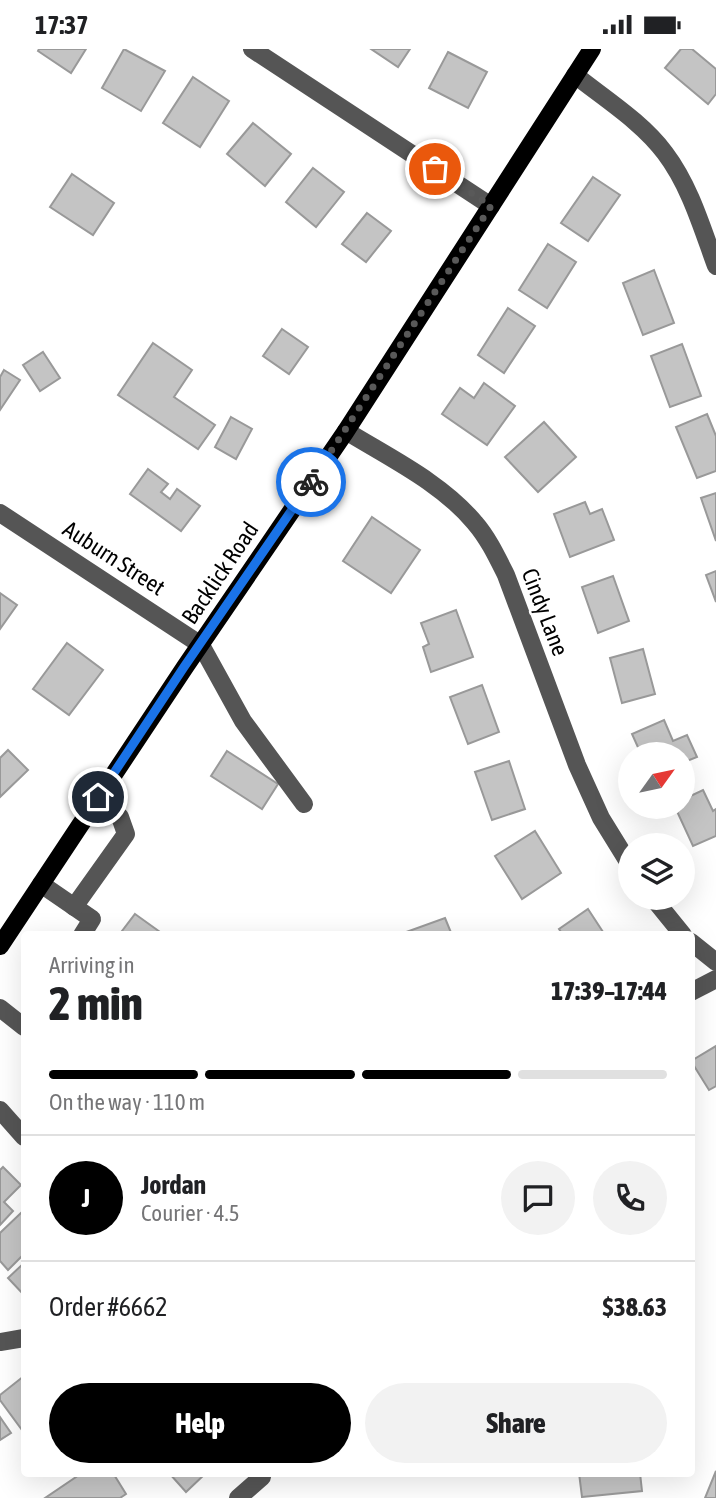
<!DOCTYPE html>
<html lang="en">
<head>
<meta charset="utf-8">
<style>
	:root { --surface:#fff; --page:#f2f2f2; --text:#202124; --muted:#757577; --line:#e0e0e0; --accent:#000 }
	body { margin:0; font-family:"Asap Condensed",sans-serif; background:var(--page); color:var(--text); height:100vh; display:flex; flex-direction:column; font-size:26px; white-space:nowrap }
	* { box-sizing:border-box; margin:0 }
	p { font-size:23px; color:var(--muted) }
	.icon { flex:none; width:38px; height:38px; fill:none; stroke:currentColor; stroke-width:2; stroke-linecap:round; stroke-linejoin:round }
	.map { position:relative; flex:1; overflow:hidden }
	.panel { position:absolute; left:21px; top:882px; width:674px; height:546px; display:flex; flex-direction:column; background:var(--surface); border-radius:7px; box-shadow:0 7px 28px #0002 }
	.panel>* { flex:none }
	.needle { width:46px; rotate:57deg }
	.buttons { position:absolute; left:618px; top:693px; display:grid; gap:14px }
	.buttons a { display:grid; place-items:center; width:77px; height:77px; border-radius:50%; background:var(--surface); box-shadow:0 7px 28px #0002; font-size:35px }
	.pin { position:absolute; display:grid; place-items:center; width:60px; height:60px; color:#fff; margin:-30px; border:4px solid #fff; border-radius:50%; box-shadow:0 2px 7px #0007 }
	.courier { position:absolute; display:grid; place-items:center; width:70px; height:70px; margin:-35px; border:5px solid #1a73e8; border-radius:50%; background:#fff; color:#222; box-shadow:0 2px 9px #0007 }
	.summary em { font-style:normal; font-weight:800 }
	.summary div { display:flex; flex-direction:column-reverse }
	.summary { display:flex; align-items:center; justify-content:space-between; height:119px; padding:0 28px }
	h1 { font-size:46px; font-weight:800; line-height:52px }
	.bar { display:grid; grid-template-columns:repeat(4,1fr); gap:10px 7px; align-content:center; height:84px; padding:0 28px }
	.bar i { height:9px; border-radius:5px; background:var(--line) }
	.bar .on { background:var(--accent) }
	.bar p { grid-column:span 4 }
	.line { display:flex; align-items:center; gap:18px; padding:0 28px; border-top:2px solid var(--line) }
	.line div { flex:1 }
	.round { display:grid; place-items:center; flex:none; width:74px; height:74px; border-radius:37px; background:var(--page) }
	.primary-button { display:flex; gap:14px; margin-top:auto; padding:14px 28px }
	.primary-button a { flex:1; height:80px; border-radius:42px; background:var(--accent); color:#fff; font-size:28px; font-weight:800; line-height:80px; text-align:center }
	.primary-button a+a { background:var(--page); color:var(--text) }
	.status { display:flex; justify-content:space-between; align-items:center; height:49px; padding:0 35px; background:var(--surface); direction:ltr }
	.status svg { height:19px; fill:currentColor }
	.map>svg:first-child { display:block }
	.building { fill:#c4c4c4; stroke:#999; stroke-width:2 }
	.lines { fill:none; stroke-linecap:round; stroke-linejoin:round }
	.minor { stroke:#555; stroke-width:18 }
	.major { stroke:#000; stroke-width:18 }
	.done { stroke:#595959; stroke-width:7; stroke-dasharray:0 12.6 }
	.route { stroke:#1a73e8; stroke-width:9 }
	.labels { text-anchor:middle; dominant-baseline:central; stroke-width:5; stroke-linejoin:round; paint-order:stroke }
	.street-label { font-size:23px; fill:#000; stroke:#fff }
</style>
</head>
<body>
<div class="status"><b>17:37</b><svg viewBox="0 0 49 12"><path d="M0 12V9h3v3zM5 12V6h3v6zM10 12V3h3v9zM15 12V0h3v12zM26 1h20v11H26zM47 4h2v5h-2z"/></svg></div>
<div class="map">
<svg width="716" height="1449" viewBox="0 0 716 1449">
	<rect width="100%" height="100%" fill="#fff"/>
	<g class="building">
		<path d="M39,0h47l-15,24 -33,-22z"/>
		<path d="M124,0l41,22 -24,40 -39,-23z"/>
		<path d="M371,0h39l-12,18z"/>
		<path d="M681,0h11l24,20v25l-8,10 -43,-36z"/>
		<path d="M448,3l39,20 -19,36 -39,-20z"/>
		<path d="M193,28l36,24 -29,46 -37,-24z"/>
		<path d="M253,74l38,31 -26,32 -38,-32z"/>
		<path d="M313,119l31,24 -28,35 -30,-25z"/>
		<path d="M72,125l42,29 -21,32 -43,-28z"/>
		<path d="M593,128l27,18 -32,46 -27,-18z"/>
		<path d="M367,164l24,18 -25,31 -24,-18z"/>
		<path d="M548,195l28,18 -29,46 -28,-18z"/>
		<path d="M654,221l20,53 -31,12 -20,-52z"/>
		<path d="M508,259l27,18 -31,47 -26,-18z"/>
		<path d="M282,280l26,18 -19,27 -26,-18z"/>
		<path d="M153,294l39,27 -18,27 41,28 -17,24 -80,-54z"/>
		<path d="M682,295l19,52 -31,11 -19,-51z"/>
		<path d="M43,303l17,26 -20,13 -17,-26z"/>
		<path d="M4,321l16,10 -20,30v-33z"/>
		<path d="M484,334l31,23 -28,39 -45,-31 18,-26 14,10z"/>
		<path d="M707,365l9,22v35l-19,7 -21,-51z"/>
		<path d="M231,368l21,12 -16,30 -21,-12z"/>
		<path d="M544,373l32,35 -38,35 -33,-35z"/>
		<path d="M148,420l20,15 -7,8 9,7 7,-10 23,17 -19,25 -51,-37z"/>
		<path d="M716,444v48l-15,-43z"/>
		<path d="M585,453l5,12 12,-5 12,31 -44,17 -16,-43z"/>
		<path d="M372,468l48,33 -29,43 -48,-32z"/>
		<path d="M716,522v31l-10,-27z"/>
		<path d="M613,527l16,45 -31,12 -16,-46z"/>
		<path d="M0,544l17,12 -17,24z"/>
		<path d="M456,561l17,47 -42,15 -8,-25 6,-3 -8,-21z"/>
		<path d="M67,594l36,27 -34,45 -36,-26z"/>
		<path d="M643,600l12,45 -33,9 -12,-45z"/>
		<path d="M482,636l17,47 -31,12 -18,-47z"/>
		<path d="M664,671l9,21 14,-6 10,22 -15,6v-9h-41l-9,-20z"/>
		<path d="M8,701l20,20 -28,27v-39z"/>
		<path d="M227,702l51,33 -16,25 -51,-33z"/>
		<path d="M509,712l16,48 -33,11 -17,-48z"/>
		<path d="M703,741l10,21 3,-2v27l-23,10 -18,-39h7v-7z"/>
		<path d="M535,782l26,42 -39,26 -27,-43z"/>
		<path d="M588,860l17,26h-42l-4,-6z"/>
		<path d="M135,865l25,18 -2,3h-39z"/>
		<path d="M445,869l7,17h-54z"/>
		<path d="M716,997v40l-7,4 -18,-29z"/>
		<path d="M3,1118l18,18 -17,17 9,9 -13,14v-55z"/>
		<path d="M24,1161v44l-16,16 -8,-9v-28z"/>
		<path d="M24,1214v32l-16,-17z"/>
		<path d="M24,1327v51l-2,3 -22,-30v-5z"/>
		<path d="M0,1368l11,16 -11,7z"/>
		<path d="M716,1422v27h-11z"/>
		<path d="M82,1424h31l13,21 -6,4h-75z"/>
		<path d="M169,1424h37l-20,19z"/>
		<path d="M579,1424h61l2,18 -60,6z"/>
	</g>
	<g class="lines">
		<g class="minor">
			<path d="M252,0l239,157"/>
			<path d="M575,26c30,24 67,47 90,78 25,33 37,75 51,113"/>
			<path d="M346,382c44,27 96,52 129,92 13,15 22,34 31,52l71,190 24,53 29,47"/>
			<path d="M0,464l201,132 42,76 61,83"/>
			<path d="M41,835l51,35 -10,16"/>
			<path d="M653,849l30,37"/>
			<path d="M74,858l52,-73 -6,-17 -22,-20"/>
			<path d="M691,893l25,20"/>
			<path d="M691,943l25,-13"/>
			<path d="M0,959l24,19"/>
			<path d="M0,1061l24,27"/>
			<path d="M0,1293l24,-4"/>
			<path d="M238,1449l24,-21"/>
		</g>
		<path class="major" d="M0,897l185,-279 161,-236 246,-382"/>
	</g>
	<g class="lines">
		<path class="done" d="M311,433l180,-276 -56,-37"/>
		<path class="route" d="M98,748l86,-130 127,-185"/>
	</g>
	<g class="labels">
		<g class="street-label">
			<text transform="translate(114 509) rotate(33)">Auburn Street</text>
			<text transform="translate(220 524) rotate(-56)">Backlick Road</text>
			<text transform="translate(545 563) rotate(69)">Cindy Lane</text>
		</g>
	</g>
</svg>
<div class="buttons">
<a><svg class="needle" viewBox="-14 -14 28 28"><path d="M0-13l5 13h-10z" fill="#e53935"/><path d="M0 13l5-13h-10z" fill="#757577"/></svg></a>
<a><svg class="icon" aria-label="layers" viewBox="0 0 24 24"><path d="M12 4l9 5-9 5-9-5zM3 14l9 5 9-5"/></svg></a>
</div>
<div class="pin" style="left:435px;top:120px;background:#ea580c"><svg class="icon" aria-label="bag" viewBox="0 0 24 24"><path d="M5 8h14l-1 12H6zM9 8a3 3 0 0 1 6 0"/></svg></div>
<div class="pin" style="left:98px;top:748px;background:#1f2937"><svg class="icon" aria-label="home" viewBox="0 0 24 24"><path d="M3 11l9-7 9 7M6 9v11h12V9"/></svg></div>
<div class="courier" style="left:311px;top:433px"><svg class="icon" aria-label="bike" viewBox="0 0 24 24"><circle cx="6" cy="16" r="4"/><circle cx="18" cy="16" r="4"/><path d="M6 16l4-8h5l3 8M10 8l3 8H6M13 5h3"/></svg></div>
<section class="panel">
<div class="summary"><div><h1>2 min</h1><p>Arriving in</p></div><em>17:39–17:44</em></div>
<div class="bar"><i class="on"></i><i class="on"></i><i class="on"></i><i></i><p>On the way · 110 m</p></div>
<div class="line" style="height:126px"><b class="round" style="background:var(--accent);color:#fff">J</b><div><b>Jordan</b><p>Courier · 4.5</p></div><a class="round"><svg class="icon" aria-label="chat" viewBox="0 0 24 24"><path d="M4 5h16v11H9l-5 4z"/></svg></a><a class="round"><svg class="icon" aria-label="phone" viewBox="0 0 24 24"><path d="M5 4h4l2 5-3 2q2 4 5 5l2-3 5 2v4C11 20 4 13 5 4z"/></svg></a></div>
<div class="line" style="height:91px"><div>Order #6662</div><b>$38.63</b></div>
<div class="primary-button"><a>Help</a><a>Share</a></div>
</section>
</div>
</body>
</html>
